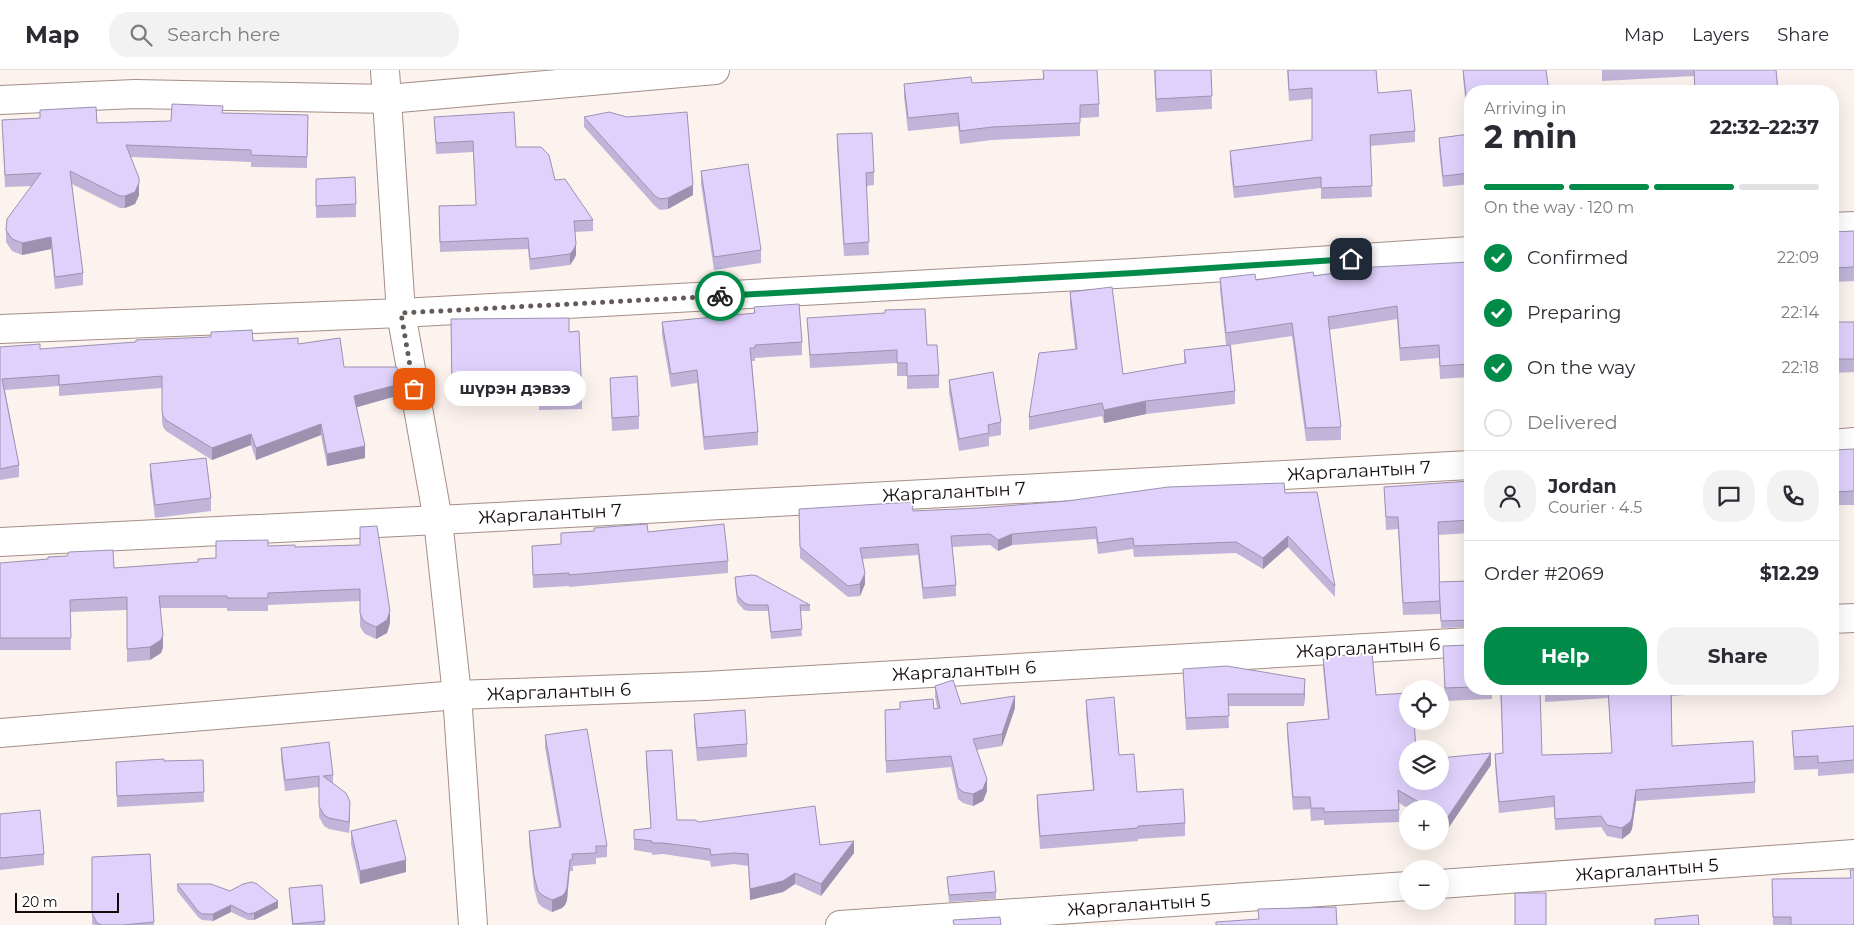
<!DOCTYPE html>
<html lang="en">
<head>
<meta charset="utf-8">
<style>
	:root { --surface:#fff; --page:#f2f2f3; --text:#2b2b33; --muted:#7c7c81; --line:#e1e1e2; --accent:#008b48 }
	body { margin:0; font-family:Montserrat,sans-serif; background:var(--page); color:var(--text); height:100vh; display:flex; flex-direction:column; font-size:19px; white-space:nowrap }
	* { box-sizing:border-box; margin:0 }
	p { font-size:16px; color:var(--muted) }
	.icon { flex:none; width:28px; height:28px; fill:none; stroke:currentColor; stroke-width:2; stroke-linecap:round; stroke-linejoin:round }
	.map { position:relative; flex:1; overflow:hidden }
	.panel { position:absolute; left:1464px; top:15px; width:375px; height:610px; display:flex; flex-direction:column; background:var(--surface); border-radius:20px; box-shadow:0 5px 20px #0002 }
	.panel>* { flex:none }
	.fabs { position:absolute; left:1399px; top:610px; display:grid; gap:10px }
	.fabs a { display:grid; place-items:center; width:50px; height:50px; border-radius:50%; background:var(--surface); box-shadow:0 5px 20px #0002; font-size:25px }
	.scale { position:absolute; left:15px; bottom:12px; width:104px; box-sizing:border-box; padding-left:5px; border:2px solid #120a08; border-top:0; font-size:14px; line-height:18px; white-space:nowrap; color:#120a08; -webkit-text-stroke:4px #fff; paint-order:stroke }
	.pin { position:absolute; display:grid; place-items:center; width:42px; height:42px; color:#fff; margin:-21px; border-radius:10px; box-shadow:0 2px 8px #0006 }
	.courier { position:absolute; display:grid; place-items:center; width:50px; height:50px; margin:-25px; border:4px solid #008b48; border-radius:50%; background:#fff; color:#222; box-shadow:0 1px 6px #0007 }
	.bubble { position:absolute; height:35px; border-radius:18px; background:var(--surface); box-shadow:0 5px 20px #0002; font-size:16px; font-weight:700; line-height:35px; text-align:center }
	.overview em { font-style:normal; font-weight:700 }
	.overview div { display:flex; flex-direction:column-reverse }
	.overview { display:flex; align-items:center; justify-content:space-between; height:85px; padding:0 20px }
	h1 { font-size:32px; font-weight:700; line-height:38px }
	.bar { display:grid; grid-template-columns:repeat(4,1fr); gap:8px 5px; align-content:center; height:60px; padding:0 20px }
	.bar i { height:6px; border-radius:4px; background:var(--line) }
	.bar .on { background:var(--accent) }
	.bar p { grid-column:span 4 }
	.line { display:flex; align-items:center; gap:12px; padding:0 20px; border-top:1px solid var(--line) }
	.line div { flex:1 }
	.round { display:grid; place-items:center; flex:none; width:52px; height:52px; border-radius:20px; background:var(--page) }
	ol { padding:0 20px; list-style:none }
	li { display:flex; align-items:center; gap:15px; height:55px }
	li p { margin-inline-start:auto }
	li .icon { padding:5px; border-radius:50%; background:var(--accent); color:#fff; stroke-width:4 }
	li:last-child { color:var(--muted) }
	li i { width:28px; height:28px; border:2px solid var(--line); border-radius:50% }
	.primary-button { display:flex; gap:10px; margin-top:auto; padding:10px 20px }
	.primary-button a { flex:1; height:58px; border-radius:20px; background:var(--accent); color:#fff; font-size:20px; font-weight:700; line-height:58px; text-align:center }
	.primary-button a+a { background:var(--page); color:var(--text) }
	header { display:flex; align-items:center; gap:30px; box-sizing:border-box; height:70px; padding:0 25px; background:var(--surface); border-bottom:1px solid var(--line) }
	header strong { font-size:24px }
	nav { display:flex; gap:28px; margin-inline-start:auto; font-size:18px }
	.search { width:350px; height:45px; background:var(--page); display:flex; align-items:center; gap:12px; box-sizing:border-box; padding:0 18px; border-radius:20px; color:var(--muted); font-size:19px }
	.map>svg:first-child { display:block }
	.lines { fill:none; stroke-linecap:round; stroke-linejoin:round }
	.minor-casing { stroke:#a48e85; stroke-width:30 }
	.minor { stroke:#fff; stroke-width:28 }
	.wall { fill:#c0b4d9 }
	.shaded-wall { fill:#9c92b0 }
	.building { fill:#dfd1fc; stroke:#9c92b0 }
	.done { stroke:#645b58; stroke-width:5; stroke-dasharray:0 9 }
	.route { stroke:#008b48; stroke-width:6 }
	.labels { text-anchor:middle; dominant-baseline:central; stroke-width:4; stroke-linejoin:round; paint-order:stroke }
	.street-label { font-size:18px; fill:#120a08; stroke:#fff }
</style>
</head>
<body>
<header>
<strong>Map</strong>
<div class="search"><svg class="icon" aria-label="search" viewBox="0 0 24 24"><circle cx="10" cy="10" r="6"/><path d="M15 15l6 6"/></svg>Search here</div>
<nav><a>Map</a><a>Layers</a><a>Share</a></nav>
</header>
<div class="map">
<svg width="1854" height="855" viewBox="0 0 1854 855">
	<rect width="100%" height="100%" fill="#fcf2ee"/>
	<g class="lines">
		<g class="minor-casing">
			<g id="minor">
				<path d="M385,0l16,243 37,207 19,175 16,230"/>
				<path d="M0,30l135,-6 253,5 327,-29"/>
				<path d="M1832,157l22,-1"/>
				<path d="M0,259l401,-16 733,-40 336,-22"/>
				<path d="M1832,374l22,-2"/>
				<path d="M0,472l438,-22 1032,-55"/>
				<path d="M1832,549l22,-1"/>
				<path d="M0,663l457,-38 248,-9 765,-44"/>
				<path d="M1440,814l414,-30"/>
				<path d="M840,855l568,-39"/>
			</g>
		</g>
		<use href="#minor" class="minor"/>
	</g>
	<g class="wall">
		<path d="M1043,0l56,34v13l-19,1v18l-88,4 -32,4 -2,-18 -50,5 -4,-34v-13l68,-1 71,-4z"/>
		<path d="M1154,0h57l1,39 -56,3z"/>
		<path d="M1287,0h89l2,23 37,38v11l-45,4 2,51 -51,2v-11l-87,10 -4,-36v-11l82,-11v-41l-23,2z"/>
		<path d="M1463,0h83l-76,21v93l-27,3 -4,-38v-11l30,-4 -6,-56z"/>
		<path d="M1602,0h174l2,21h-83l-1,-15 -92,5z"/>
		<path d="M40,40l57,13 74,-2 52,-8 85,2 -1,53 -56,-1v-5l-120,-5 8,38 -4,9 -10,4h-5l-48,-24 11,89v12l-28,4 -4,-40 -29,6 -10,-4 -6,-9v-12l26,-44 -27,1 -3,-67 38,-2z"/>
		<path d="M434,47l82,30 39,33 38,40v11l-18,1 1,23 -2,4 -4,6 -40,5 -2,-21 -88,3 -1,-35 37,-12 -3,-53 -37,2z"/>
		<path d="M584,47h43l66,78 -25,14 -8,1 -5,-4 -71,-79z"/>
		<path d="M837,64l37,38v13l-8,1 3,69 -25,1 -7,-109z"/>
		<path d="M701,101l60,79v13l-47,7 -13,-86z"/>
		<path d="M316,109l40,25v13l-40,1z"/>
		<path d="M1854,161v50l-22,1v-50z"/>
		<path d="M1470,192v115l-30,2 -1,-21 -39,3 -3,-42 -68,11 12,97v13l-35,1 -14,-105 -61,9 4,46v13l-89,10 -42,9 -2,-7 -73,14v-13l46,-68 -5,-44v-13l53,82 61,-10v-14l42,-5 -6,-55v-12l36,2 58,-4z"/>
		<path d="M754,237l48,35v13l-47,3v3h-3l6,71v13l-54,5 -7,-67 -26,4 -9,-52v-13l92,-9z"/>
		<path d="M807,248l120,27 12,30v13l-32,1v-13h-10v-13l-87,5z"/>
		<path d="M451,249l118,13 13,64v13l-43,1v-9l-87,1z"/>
		<path d="M1832,252h22v50l-22,1z"/>
		<path d="M253,271l45,3 102,51 -43,12 8,51 -38,8 -6,-31 -65,25 -5,-15 -39,15 -46,-29 -3,-4 -1,-5v-34l-103,8v-10l-54,4 14,75v12l-19,3v-133l40,2z"/>
		<path d="M610,308l29,38v13l-27,2z"/>
		<path d="M949,310l52,42v13l-12,2v9l-30,5 -10,-58z"/>
		<path d="M1854,379v56h-22v-55z"/>
		<path d="M150,394l61,34v13l-56,7 -5,-41z"/>
		<path d="M1470,411v52l-32,2 1,47 31,27v18l-29,1 -1,-26v12l-37,1 -5,-86 -12,1 -2,-43z"/>
		<path d="M1285,423l50,93v11l-47,-50 -25,22 -27,-16 -102,4 -1,-8 -35,5 -2,-15 -84,6 -14,6 -8,-6 -38,2 4,38v11l-33,3 -5,-44 -55,4 2,25 -5,12 -12,1 -48,-39 -1,-49 114,2z"/>
		<path d="M648,462l80,29v12l-159,14v-1l-36,2 -1,-42 29,-2v-11z"/>
		<path d="M360,475l30,78 -3,10 -11,6 -11,-5 -3,-4 -2,-4v-25l-92,4v6h-41v-3h-67l3,39 -2,6 -11,7 -23,2v-52l-57,2 1,38h-71v-87l114,5 84,-6 70,-16 27,1z"/>
		<path d="M735,507l75,28v6h-10l2,25 -31,3 -3,-28h-19l-5,-1 -7,-8 -2,-18z"/>
		<path d="M1470,575v44h22v10l-47,2 -2,-55z"/>
		<path d="M1323,587l53,38 32,86 83,-16 -44,65 -7,-4v-17h-31l-10,-6v19l-75,3v-5l-13,1 -1,-12 -17,1 -6,-75v-12l41,-4 -5,-50z"/>
		<path d="M1183,599l122,22 -1,15h-76l1,22 -43,2z"/>
		<path d="M935,616l26,18 54,4 -13,38 -25,4 10,41 -4,10 -10,5 -10,-3 -5,-4 -7,-32 -65,6 -1,-63 15,-1v-7l34,7 3,-1 -2,-11z"/>
		<path d="M1500,619l42,66 70,-2 -4,-55 -63,4v-13h139v6l-12,1v50l83,36v11l-119,8 -4,28 -2,4 -8,6 -15,-3 -6,-9 -46,3 -1,-23 -55,6 -4,-48v-11l8,-1z"/>
		<path d="M1743,619h49v3l-49,2z"/>
		<path d="M1086,630l33,55 18,37 48,31v13l-47,3v2l-98,8 -3,-42v-12l56,-5 -7,-77z"/>
		<path d="M694,644l53,30v13l-50,4 -3,-35z"/>
		<path d="M1854,656v47l-36,3v-7l-24,1 -2,-39z"/>
		<path d="M545,665l62,111v11l-11,1v6l-23,2v5h-3l-3,29 -2,5 -3,3 -10,4 -10,-5 -4,-4 -4,-15 -5,-45v-12l30,-3 -14,-81z"/>
		<path d="M281,678l52,27v8l17,30 -1,20 -20,-4 -5,-3 -5,-9v-30l-34,4 -4,-32z"/>
		<path d="M646,681l31,69 22,2 155,31 -33,43 -26,-12 -12,8 -33,8 -2,-34 -14,-2 -23,3 -1,-6 -47,-7 -11,1v-2l-18,-3v-20l17,-2 -5,-65z"/>
		<path d="M203,690l1,42 -87,5 -1,-35 48,-11z"/>
		<path d="M0,744l44,40v11l-44,5z"/>
		<path d="M351,761l55,41 -46,12 -9,-40z"/>
		<path d="M150,784l4,71h-61l-1,-2v-66z"/>
		<path d="M1850,800l4,55h-81l-1,-46 78,-1z"/>
		<path d="M947,807l49,15v7l-47,3z"/>
		<path d="M177,814l101,24 -24,12h-6l-17,-8 -18,9 -11,-1 -4,-3 -21,-26z"/>
		<path d="M289,818l36,33v4h-33z"/>
	</g>
	<g class="shaded-wall">
		<path d="M139,113v12l-4,9 -10,4v-12z"/>
		<path d="M693,115v10l-25,14v-11z"/>
		<path d="M51,167v12l-29,6v-12z"/>
		<path d="M576,174v11l-2,4 -4,6v-11z"/>
		<path d="M400,314v11l-46,13v-12z"/>
		<path d="M1146,331v13l-42,9v-13z"/>
		<path d="M321,354v11l-65,25v-12z"/>
		<path d="M251,364v11l-39,15v-12z"/>
		<path d="M365,376v12l-38,8v-12z"/>
		<path d="M1012,464v11l-14,6v-11z"/>
		<path d="M1288,466v11l-25,22v-11z"/>
		<path d="M865,503v11l-5,12v-12z"/>
		<path d="M390,541v12l-3,10 -11,6v-12z"/>
		<path d="M163,565v12l-2,6 -11,7v-13z"/>
		<path d="M1305,609v12l-1,15v-12z"/>
		<path d="M1015,626v12l-13,38v-12z"/>
		<path d="M1491,683v12l-44,65v-12z"/>
		<path d="M987,709v12l-4,10 -10,5v-12z"/>
		<path d="M1636,720v11l-4,28 -2,4 -8,6v-11z"/>
		<path d="M350,732v11l-1,20v-11z"/>
		<path d="M854,771v12l-33,43v-12z"/>
		<path d="M406,790v12l-46,12v-13z"/>
		<path d="M570,790l-3,40 -2,5 -3,3 -10,4v-12z"/>
		<path d="M795,803v11l-12,8 -33,8v-11z"/>
		<path d="M278,831v7l-24,12v-7z"/>
		<path d="M231,835v7l-18,9v-7z"/>
	</g>
	<g class="building">
		<path d="M1043,0h54l2,34 -19,1v18l-88,4 -32,4 -2,-18 -50,5 -4,-34 67,-7 1,6 72,-4z"/>
		<path d="M1155,0h56l1,26 -56,3z"/>
		<path d="M1288,0h88l2,23 33,-3 4,41 -45,4 2,51 -51,2v-11l-87,10 -4,-36 82,-11v-52l-23,2z"/>
		<path d="M1463,0h83l3,21h-79v37z"/>
		<path d="M1694,0h82l2,21h-83z"/>
		<path d="M172,34l51,2 -1,7 86,2 -1,42 -56,-2v-5l-125,-5 13,33v5l-4,9 -10,4h-5l-50,-25 13,102 -28,4 -4,-40 -29,6 -10,-4 -6,-9 1,-11 34,-46 -36,2 -3,-55 38,-2v-8l56,-3 1,16 74,-2z"/>
		<path d="M514,42l2,35h25l8,8 6,25 10,-1 28,41 -19,1 2,23 -2,5 -4,5 -40,5 -2,-21 -88,4 -1,-36 37,-1 -3,-64 -37,2 -2,-26z"/>
		<path d="M609,42l18,5 60,-5 6,73 -25,13 -8,1 -5,-3 -71,-79z"/>
		<path d="M872,63l2,39 -8,1 3,69 -25,2 -7,-110z"/>
		<path d="M1470,64v39l-27,3 -4,-38z"/>
		<path d="M748,94l13,86 -47,7 -13,-86z"/>
		<path d="M355,107l1,27 -40,2v-27z"/>
		<path d="M1854,161v36l-22,1v-36z"/>
		<path d="M1470,192v102l-30,2 -1,-21 -39,3 -3,-42 -69,11 13,110 -35,1 -14,-105 -66,10 -6,-55 35,-4 1,6 57,-8 1,4 60,-9z"/>
		<path d="M1112,217l11,87 63,-11 -2,-13 46,-5 5,46 -89,10 -42,9 -2,-7 -73,14 10,-64 38,-4 -7,-57z"/>
		<path d="M799,234l3,38 -47,3v3h-5l8,84 -54,5 -7,-67 -26,4 -9,-52 93,-9 -1,-6z"/>
		<path d="M925,239l2,36h10l2,30 -32,1v-13h-10v-13l-87,5 -3,-37 78,-5v-3z"/>
		<path d="M569,248v14l10,-1 3,65 -43,1v-9l-87,1 -1,-70z"/>
		<rect x="1832" y="252" width="22" height="37"/>
		<path d="M252,260l1,11 45,-3v6l42,-6 4,29h53l3,17 -46,12 11,50 -38,8 -6,-30 -65,24 -5,-14 -39,14 -46,-28 -3,-4 -1,-5v-35l-103,9v-10l-57,4 17,86 -19,4v-122l40,-3v5l96,-7v-2l75,-3v-5z"/>
		<path d="M993,302l8,50 -13,3 1,8 -30,6 -10,-59z"/>
		<path d="M637,306l2,40 -27,2 -2,-40z"/>
		<path d="M1854,379v42l-22,1v-42z"/>
		<path d="M206,388l5,40 -56,7 -5,-41z"/>
		<path d="M1470,411v39l-32,2 2,79 -37,2 -5,-86h-12l-2,-30z"/>
		<path d="M1284,413l1,10 32,-1 18,94 -47,-50 -25,22 -27,-16 -102,4 -1,-8 -35,5 -2,-16 -84,7 -14,6 -8,-6 -39,2 5,49 -33,3 -5,-44 -58,4 5,25 -5,11 -12,2 -48,-39 -1,-38 113,-7 1,9 66,-3 88,-7 101,-14z"/>
		<path d="M647,454l1,8 76,-8 4,37 -159,14v-2l-36,2 -1,-29 29,-2v-11l33,-2v-3z"/>
		<path d="M377,456l13,85 -3,9 -11,7 -11,-5 -3,-4 -2,-5v-24l-92,4v5h-41v-2h-68l4,39 -2,5 -11,7 -23,2v-52l-57,3 1,38h-71v-75l48,-4v-2l19,-1 2,-4 44,-2 1,18 84,-6v-3l18,-1v-17l52,-1v6l27,-1v2l65,-2v-18z"/>
		<path d="M752,505l5,1 53,29h-10l2,24 -31,3 -3,-27h-19l-5,-2 -7,-8 -2,-18z"/>
		<path d="M1468,511l2,39 -29,1 -2,-39z"/>
		<path d="M1470,575v42l-25,1 -2,-42z"/>
		<path d="M1372,583l4,42 32,-2v28h6l2,28h-8v32h32v-23l51,-5 -44,65 -7,-4v-5h-9l-33,-19 1,20 -75,2v-4h-13l-1,-11h-17l-6,-74 42,-4 -6,-62z"/>
		<path d="M1227,596l78,13 -1,15h-76l1,22 -43,2 -3,-49z"/>
		<path d="M953,610l8,24 54,-8 -13,38 -29,5 14,40 -4,10 -10,5 -10,-2 -5,-4 -7,-32 -65,5 -1,-51 15,-1v-7l33,-3 1,10 6,-1 -5,-22z"/>
		<path d="M1501,619h39l2,66 70,-2 -4,-64h63l1,57 81,-5 2,41 -119,8 -4,28 -2,4 -8,6 -15,-3 -6,-9 -46,3 -1,-23 -55,6 -4,-48 8,-1z"/>
		<path d="M1545,619h33l-33,2z"/>
		<path d="M1114,627l5,58 15,-1 3,38 46,-3 2,34 -47,3v2l-98,8 -3,-41 57,-5 -8,-90z"/>
		<path d="M745,640l2,34 -50,4 -3,-34z"/>
		<path d="M1854,656v34l-36,3v-7l-24,1 -2,-26z"/>
		<path d="M587,659l20,117h-11v7l-24,1 1,5 -3,1 -3,28 -2,5 -3,3 -10,4 -10,-5 -4,-4 -4,-15 -5,-45 32,-4 -16,-92z"/>
		<path d="M329,672l4,33 -10,1 23,17 4,9 -1,20 -20,-4 -5,-3 -5,-9v-30l-34,4 -4,-32z"/>
		<path d="M672,680l5,70h18l4,2 116,-16 5,39 34,-4 -33,43 -26,-11 -12,8 -33,8 -2,-35 -14,-1 -23,2 -1,-6 -47,-6h-11v-2l-18,-2v-9l17,-2 -5,-77z"/>
		<path d="M164,689v2l39,-1 1,32 -87,4 -1,-34z"/>
		<path d="M40,740l4,44 -44,4v-44z"/>
		<path d="M396,750l10,40 -46,11 -9,-40z"/>
		<path d="M150,784l4,68 -31,3h-21l-5,-2 -5,-10v-56z"/>
		<path d="M1850,800h4v55h-63v-8h-18l-1,-38 79,-1z"/>
		<path d="M994,801l2,21 -47,3 -2,-18z"/>
		<path d="M252,812l5,2 21,17 -24,12 -6,1 -17,-9 -18,9h-11l-4,-3 -21,-27h34l19,7 13,-7z"/>
		<path d="M322,815l3,36 -32,3 -4,-36z"/>
		<rect x="1515" y="823" width="31" height="32"/>
		<path d="M1336,837l1,18h-121v-3l43,-3 -1,-10z"/>
		<path d="M1698,845l1,10h-44v-6z"/>
		<path d="M1000,847l1,8h-47l-1,-5z"/>
	</g>
	<g class="lines">
		<path class="done" d="M414,319l-13,-76 319,-17"/>
		<path class="route" d="M720,226l414,-23 217,-14"/>
	</g>
	<g class="labels">
		<g class="street-label">
			<text transform="translate(1359 401) rotate(-3)">Жаргалантын 7</text>
			<text transform="translate(954 422) rotate(-3)">Жаргалантын 7</text>
			<text transform="translate(550 444) rotate(-3)">Жаргалантын 7</text>
			<text transform="translate(1368 578) rotate(-3)">Жаргалантын 6</text>
			<text transform="translate(964 601) rotate(-3)">Жаргалантын 6</text>
			<text transform="translate(559 622) rotate(-2)">Жаргалантын 6</text>
			<text transform="translate(1647 800) rotate(-4)">Жаргалантын 5</text>
			<text transform="translate(1139 835) rotate(-4)">Жаргалантын 5</text>
		</g>
	</g>
</svg>
<div class="fabs">
<a><svg class="icon" aria-label="locate" viewBox="0 0 24 24"><circle cx="12" cy="12" r="6"/><path d="M12 2v4M12 18v4M2 12h4M18 12h4"/></svg></a>
<a><svg class="icon" aria-label="layers" viewBox="0 0 24 24"><path d="M12 4l9 5-9 5-9-5zM3 14l9 5 9-5"/></svg></a>
<a>+</a>
<a>−</a>
</div>
<div class="scale">20 m</div>
<div class="pin" style="left:414px;top:319px;background:#ea580c"><svg class="icon" aria-label="bag" viewBox="0 0 24 24"><path d="M5 8h14l-1 12H6zM9 8a3 3 0 0 1 6 0"/></svg></div>
<div class="pin" style="left:1351px;top:189px;background:#1f2937"><svg class="icon" aria-label="home" viewBox="0 0 24 24"><path d="M3 11l9-7 9 7M6 9v11h12V9"/></svg></div>
<div class="courier" style="left:720px;top:226px"><svg class="icon" aria-label="bike" viewBox="0 0 24 24"><circle cx="6" cy="16" r="4"/><circle cx="18" cy="16" r="4"/><path d="M6 16l4-8h5l3 8M10 8l3 8H6M13 5h3"/></svg></div>
<div class="bubble" style="left:444px;top:301px;width:142px">шүрэн дэвээ</div>
<section class="panel">
<div class="overview"><div><h1>2 min</h1><p>Arriving in</p></div><em>22:32–22:37</em></div>
<div class="bar"><i class="on"></i><i class="on"></i><i class="on"></i><i></i><p>On the way · 120 m</p></div>
<ol>
<li><svg class="icon" aria-label="check" viewBox="0 0 24 24"><path d="M5 12l5 5 9-10"/></svg>Confirmed<p>22:09</p></li>
<li><svg class="icon" aria-label="check" viewBox="0 0 24 24"><path d="M5 12l5 5 9-10"/></svg>Preparing<p>22:14</p></li>
<li><svg class="icon" aria-label="check" viewBox="0 0 24 24"><path d="M5 12l5 5 9-10"/></svg>On the way<p>22:18</p></li>
<li><i></i>Delivered</li>
</ol>
<div class="line" style="height:90px"><a class="round"><svg class="icon" aria-label="person" viewBox="0 0 24 24"><circle cx="12" cy="8" r="4"/><path d="M4 21q1-7 8-7t8 7"/></svg></a><div><b>Jordan</b><p>Courier · 4.5</p></div><a class="round"><svg class="icon" aria-label="chat" viewBox="0 0 24 24"><path d="M4 5h16v11H9l-5 4z"/></svg></a><a class="round"><svg class="icon" aria-label="phone" viewBox="0 0 24 24"><path d="M5 4h4l2 5-3 2q2 4 5 5l2-3 5 2v4C11 20 4 13 5 4z"/></svg></a></div>
<div class="line" style="height:65px"><div>Order #2069</div><b>$12.29</b></div>
<div class="primary-button"><a>Help</a><a>Share</a></div>
</section>
</div>
</body>
</html>
